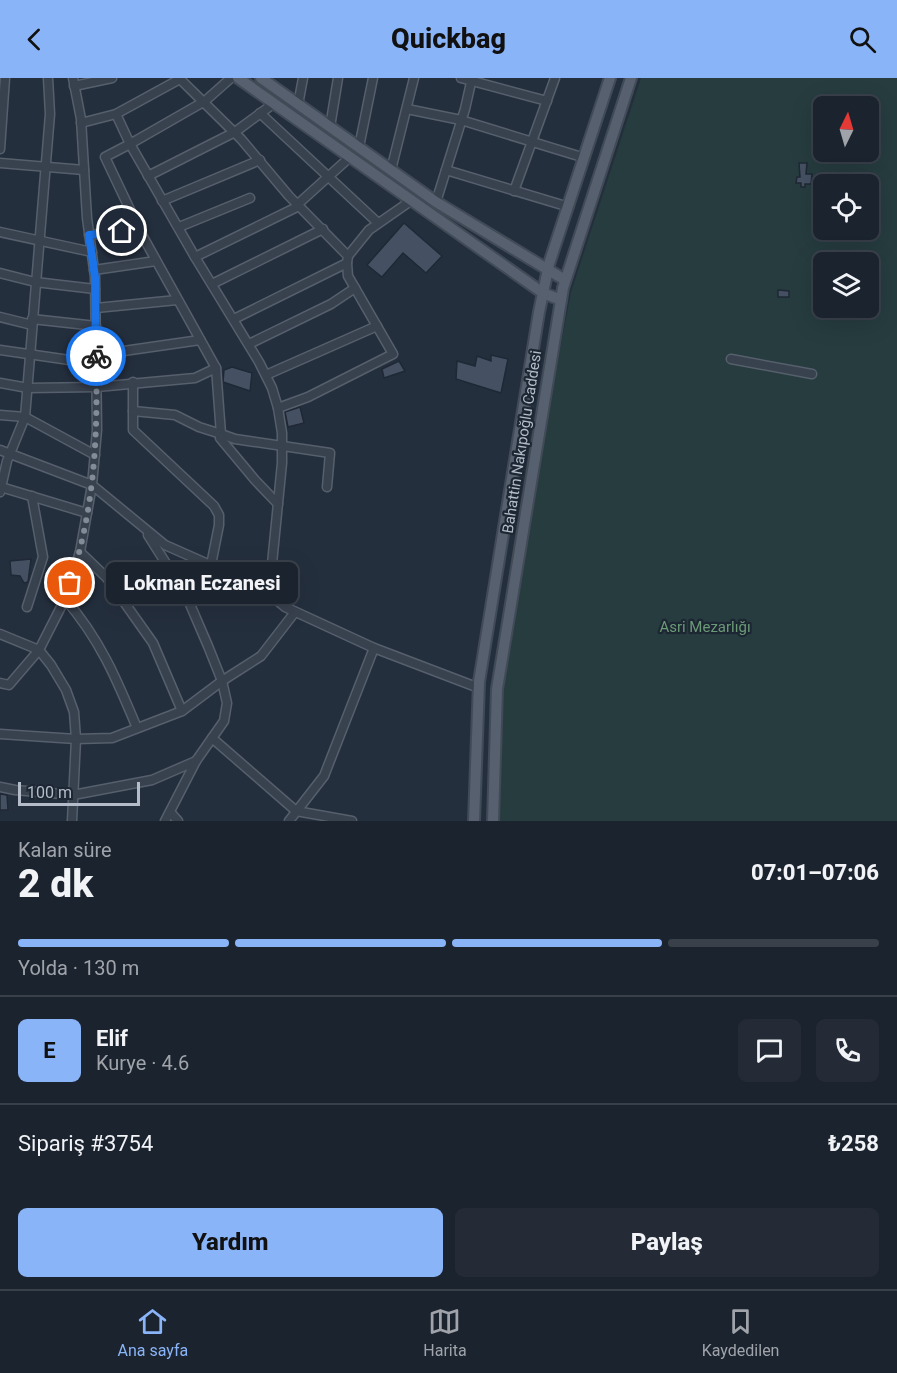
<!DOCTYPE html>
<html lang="tr">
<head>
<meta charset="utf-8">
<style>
	:root { --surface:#1b232e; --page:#242b36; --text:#f1f3f6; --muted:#a0a4aa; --line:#39404a; --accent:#8ab4f8 }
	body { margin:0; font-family:Roboto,sans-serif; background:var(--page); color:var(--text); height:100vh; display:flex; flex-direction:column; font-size:22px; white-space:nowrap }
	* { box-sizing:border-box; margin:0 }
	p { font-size:20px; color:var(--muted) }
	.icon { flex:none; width:33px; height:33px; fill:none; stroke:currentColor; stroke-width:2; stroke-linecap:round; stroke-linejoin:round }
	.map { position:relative; height:743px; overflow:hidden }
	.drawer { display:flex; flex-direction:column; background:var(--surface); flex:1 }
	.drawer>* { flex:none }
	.needle { width:39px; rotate:5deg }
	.controls { position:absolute; left:813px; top:18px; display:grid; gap:12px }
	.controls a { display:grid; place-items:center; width:66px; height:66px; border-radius:9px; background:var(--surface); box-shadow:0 6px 24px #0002,0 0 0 2px var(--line); font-size:30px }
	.scale { position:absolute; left:18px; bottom:15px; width:122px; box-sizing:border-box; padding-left:6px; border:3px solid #b4bcc9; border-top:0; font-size:16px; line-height:21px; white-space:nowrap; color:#b4bcc9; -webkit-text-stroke:4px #1d2633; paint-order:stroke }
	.pin { position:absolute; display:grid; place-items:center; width:51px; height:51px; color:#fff; margin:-26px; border:3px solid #fff; border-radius:50%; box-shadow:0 2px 6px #0007 }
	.courier { position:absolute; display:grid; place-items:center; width:60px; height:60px; margin:-30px; border:4px solid #1a73e8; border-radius:50%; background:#fff; color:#222; box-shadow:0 2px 8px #0007 }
	.bubble { position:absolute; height:42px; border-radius:9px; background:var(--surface); box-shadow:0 6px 24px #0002,0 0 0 2px var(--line); font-size:20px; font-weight:800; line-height:42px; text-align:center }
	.overview em { font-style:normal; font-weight:800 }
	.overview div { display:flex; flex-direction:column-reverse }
	.overview { display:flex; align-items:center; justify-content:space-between; height:102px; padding:0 18px }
	h1 { font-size:39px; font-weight:800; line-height:45px }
	.bar { display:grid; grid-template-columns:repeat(4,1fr); gap:9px 6px; align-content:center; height:72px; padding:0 18px }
	.bar i { height:8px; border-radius:4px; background:var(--line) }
	.bar .active { background:var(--accent) }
	.bar p { grid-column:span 4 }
	.line { display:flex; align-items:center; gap:15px; padding:0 18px; border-top:2px solid var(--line) }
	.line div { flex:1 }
	.round { display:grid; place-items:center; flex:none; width:63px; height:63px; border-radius:9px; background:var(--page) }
	.button { display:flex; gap:12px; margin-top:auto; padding:12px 18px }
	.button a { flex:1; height:69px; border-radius:9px; background:var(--accent); color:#111; font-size:24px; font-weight:800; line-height:69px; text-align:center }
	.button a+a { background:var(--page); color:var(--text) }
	header { display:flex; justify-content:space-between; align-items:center; height:78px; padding:0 18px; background:var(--accent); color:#111; font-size:27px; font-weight:800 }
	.tab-bar { display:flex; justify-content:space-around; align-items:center; height:84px; border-top:2px solid var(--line); background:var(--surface); font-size:16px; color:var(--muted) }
	.tab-bar a { display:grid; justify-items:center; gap:3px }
	.tab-bar .active { color:var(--accent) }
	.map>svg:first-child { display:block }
	.green { fill:#263c3f; fill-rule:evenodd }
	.building { fill:#455162; stroke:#1f2835; stroke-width:1.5 }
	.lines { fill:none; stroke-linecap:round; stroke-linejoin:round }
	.minor-casing { stroke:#565f6c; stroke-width:11 }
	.major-casing { stroke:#414a57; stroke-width:14 }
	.minor { stroke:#38414e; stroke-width:8 }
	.major { stroke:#56606e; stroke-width:10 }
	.done { stroke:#828b98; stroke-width:6; stroke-dasharray:0 10.8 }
	.route { stroke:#1a73e8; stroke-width:8 }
	.labels { text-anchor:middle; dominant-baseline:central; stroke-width:4.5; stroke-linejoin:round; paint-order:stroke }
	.street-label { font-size:15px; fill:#b4bcc9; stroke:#1d2633 }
	.park-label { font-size:15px; fill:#6b9a76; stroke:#1d2633 }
</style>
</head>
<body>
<header><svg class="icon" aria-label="back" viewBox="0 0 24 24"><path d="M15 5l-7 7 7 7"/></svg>Quickbag<svg class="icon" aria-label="search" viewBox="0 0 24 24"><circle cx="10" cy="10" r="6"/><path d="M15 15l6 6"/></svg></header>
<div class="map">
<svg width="897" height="743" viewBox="0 0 897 743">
	<rect width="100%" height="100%" fill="#242f3e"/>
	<path class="green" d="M641,0h256v743h-402l6,-137 32,-196 38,-196zM824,28h44v46h-44zM824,106h44v46h-44zM824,184h44v46h-44z"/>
	<g class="building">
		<path d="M799,85h8l-1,11h6l-1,10h-6v3h-4v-4h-5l1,-6h3z"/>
		<path d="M404,145l38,33 -16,17 -23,-20 -21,24 -15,-12z"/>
		<path d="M778,212l11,1v6h-11z"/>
		<path d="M491,277l17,4 -7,34 -45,-14 1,-18 18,5 2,-10 14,5z"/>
		<path d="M399,283l6,10 -21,7 -2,-9z"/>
		<path d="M232,289l20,6 -2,18 -27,-9 1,-12z"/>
		<path d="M300,329l4,16 -16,4 -3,-15z"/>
		<path d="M31,481l-3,23 -4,1 -4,-7 -9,-1 -1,-14z"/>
		<path d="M0,716l7,1 1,15h-8z"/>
	</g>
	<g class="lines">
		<g class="minor-casing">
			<g id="minor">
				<path d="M73,0l8,41 6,99 8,59 2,153 -5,55 73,60 97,43 23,19 89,41 105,40"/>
				<path d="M179,0l62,61 48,57 59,60 -1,7 -113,56"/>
				<path d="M231,0l-26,23 -75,43 65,113 64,105 13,26 6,20 4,25v30l-13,131"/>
				<path d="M461,0l86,23"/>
				<path d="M74,8l38,-8"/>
				<path d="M298,27l5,-27"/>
				<path d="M407,31l54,11 124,38"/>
				<path d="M260,35l118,110"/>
				<path d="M116,36l64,-35"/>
				<path d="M81,45l35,-9 14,30 -25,13 37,78 74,133 5,66 14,5 95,14 -3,34"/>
				<path d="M330,49l8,-49"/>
				<path d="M359,69l14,-69"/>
				<path d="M0,71l5,-71"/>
				<path d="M0,85l84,7"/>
				<path d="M391,92l23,-92"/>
				<path d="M446,92l123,37"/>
				<path d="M148,98l87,-44 38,-28"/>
				<path d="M514,113l41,-113"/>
				<path d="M162,123l98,-41"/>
				<path d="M436,124l29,-93 7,-31"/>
				<path d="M298,126l52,-47"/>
				<path d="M179,149l71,-29"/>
				<path d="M0,154l92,20"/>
				<path d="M89,157l50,-6"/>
				<path d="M348,178l21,-26 43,-30"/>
				<path d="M195,179l104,-51"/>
				<path d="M94,192l62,-9"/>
				<path d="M0,195l35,9 60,7"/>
				<path d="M212,206l111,-55"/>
				<path d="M96,230l81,-8"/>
				<path d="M0,239l32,8"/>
				<path d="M32,241l64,7"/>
				<path d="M249,266l82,-40 24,-16"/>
				<path d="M0,272l97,14"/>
				<path d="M96,277l104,-15"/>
				<path d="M731,281l81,15"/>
				<path d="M266,297l111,-49"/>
				<path d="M133,304v48l81,76 5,9v10l-8,40"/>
				<path d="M0,305l28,5 69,-1 98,-9 21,-10"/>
				<path d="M278,330l30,-11 85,-43 -45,-78 -1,-13"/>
				<path d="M133,333l42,4 24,12 22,7 -1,4 35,42 23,24"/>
				<path d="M0,337l25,2 70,38"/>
				<path d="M0,372l92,35 -12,67 -15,47 -26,51 -30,35 -9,-2"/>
				<path d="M1,409l86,26"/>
				<path d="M0,414l7,-31 18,-44 25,-303 -2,-36"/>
				<path d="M80,474l27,26 46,65 29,68"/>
				<path d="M65,521c35,40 52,81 72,129"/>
				<path d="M27,529l16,-50 -11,-61"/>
				<path d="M0,556l39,16 12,15 15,25 8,22 2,27 -4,82"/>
				<path d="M0,656l76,5 36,-1 70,-27 40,-30 39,-25 34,-44"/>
				<path d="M212,660l84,73 56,10"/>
				<path d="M0,709l15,3 58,5 79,-15 44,-19 28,-40 3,-18 -5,-22 -14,-35 -22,-51 -38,-60"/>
				<path d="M170,734l8,9"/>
				<path d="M165,743l31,-60"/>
				<path d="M289,743l35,-45 50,-128"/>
			</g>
		</g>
		<g class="major-casing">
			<g id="major">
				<path d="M238,0l305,215 18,7"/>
				<path d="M261,0l175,124 129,78"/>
				<path d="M474,743l5,-139 60,-370 10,-48 61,-186"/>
				<path d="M493,743l4,-132 66,-401 68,-210"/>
			</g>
		</g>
		<use href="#minor" class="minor"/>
		<use href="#major" class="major"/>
	</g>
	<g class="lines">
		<path class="done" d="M70,505c25,-75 28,-149 26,-227"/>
		<path class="route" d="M96,278l-1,-79 -6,-42 33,-4"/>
	</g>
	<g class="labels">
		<g class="street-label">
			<text transform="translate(522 364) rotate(-81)">Bahattin Nakıpoğlu Caddesi</text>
		</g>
		<g class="park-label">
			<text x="705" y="549">Asri Mezarlığı</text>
		</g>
	</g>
</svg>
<div class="controls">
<a><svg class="needle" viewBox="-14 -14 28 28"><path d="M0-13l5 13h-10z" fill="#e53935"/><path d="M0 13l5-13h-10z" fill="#a0a4aa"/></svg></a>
<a><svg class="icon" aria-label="locate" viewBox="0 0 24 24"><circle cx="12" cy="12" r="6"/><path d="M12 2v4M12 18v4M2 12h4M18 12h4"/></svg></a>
<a><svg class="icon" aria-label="layers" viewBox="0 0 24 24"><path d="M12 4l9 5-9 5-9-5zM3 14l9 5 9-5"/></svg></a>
</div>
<div class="scale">100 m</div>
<div class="pin" style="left:70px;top:505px;background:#ea580c"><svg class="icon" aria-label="bag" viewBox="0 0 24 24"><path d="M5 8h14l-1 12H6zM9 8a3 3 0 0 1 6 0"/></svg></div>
<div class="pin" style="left:122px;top:153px;background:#1f2937"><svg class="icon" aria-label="home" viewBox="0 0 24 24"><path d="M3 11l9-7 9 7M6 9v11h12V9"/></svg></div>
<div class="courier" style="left:96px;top:278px"><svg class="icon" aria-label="bike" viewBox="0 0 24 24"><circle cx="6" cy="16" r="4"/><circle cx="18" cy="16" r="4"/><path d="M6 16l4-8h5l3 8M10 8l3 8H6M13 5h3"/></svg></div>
<div class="bubble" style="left:106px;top:484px;width:192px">Lokman Eczanesi</div>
</div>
<section class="drawer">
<div class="overview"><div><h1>2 dk</h1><p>Kalan süre</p></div><em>07:01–07:06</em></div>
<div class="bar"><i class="active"></i><i class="active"></i><i class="active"></i><i></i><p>Yolda · 130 m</p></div>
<div class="line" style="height:108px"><b class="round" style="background:var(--accent);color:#111">E</b><div><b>Elif</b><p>Kurye · 4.6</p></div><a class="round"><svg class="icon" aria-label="chat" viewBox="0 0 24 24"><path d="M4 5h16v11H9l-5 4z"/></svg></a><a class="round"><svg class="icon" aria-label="phone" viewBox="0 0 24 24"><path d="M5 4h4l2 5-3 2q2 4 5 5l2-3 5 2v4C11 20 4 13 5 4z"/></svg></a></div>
<div class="line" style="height:78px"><div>Sipariş #3754</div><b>₺258</b></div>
<div class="button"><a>Yardım</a><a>Paylaş</a></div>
</section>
<nav class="tab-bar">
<a class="active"><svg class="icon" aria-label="home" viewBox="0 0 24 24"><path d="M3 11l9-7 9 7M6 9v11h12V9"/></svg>Ana sayfa</a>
<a><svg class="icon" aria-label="map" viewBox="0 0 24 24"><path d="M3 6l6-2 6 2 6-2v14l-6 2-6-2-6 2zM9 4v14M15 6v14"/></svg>Harita</a>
<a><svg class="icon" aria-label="saved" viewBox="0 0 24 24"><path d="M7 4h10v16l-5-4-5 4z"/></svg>Kaydedilen</a>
</nav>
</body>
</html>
